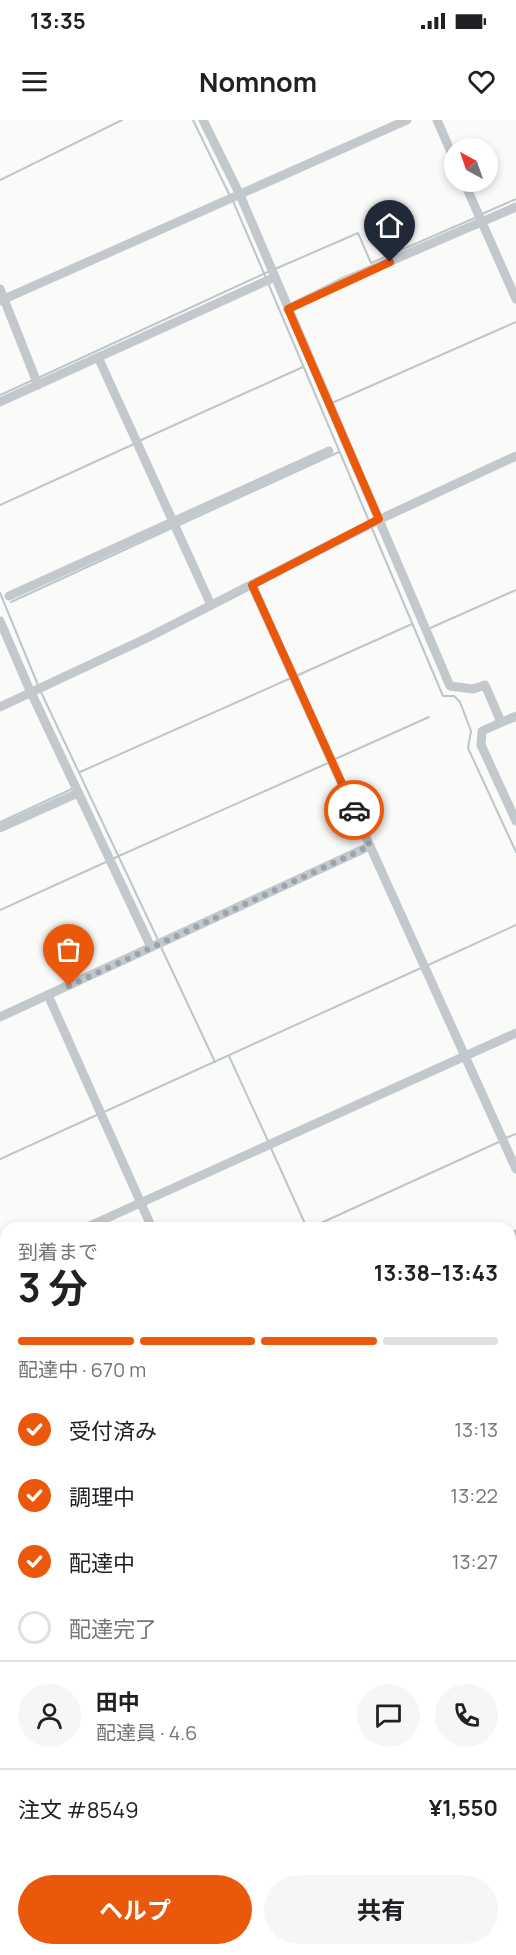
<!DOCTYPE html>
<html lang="ja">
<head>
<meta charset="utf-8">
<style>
	:root { --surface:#fff; --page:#f6f6f6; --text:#202124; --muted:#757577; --line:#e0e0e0; --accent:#ea580c }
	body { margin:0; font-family:Manrope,"Noto Sans JP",sans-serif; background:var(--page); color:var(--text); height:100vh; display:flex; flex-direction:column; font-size:22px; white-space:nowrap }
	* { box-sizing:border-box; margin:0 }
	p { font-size:20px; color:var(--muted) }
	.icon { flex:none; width:33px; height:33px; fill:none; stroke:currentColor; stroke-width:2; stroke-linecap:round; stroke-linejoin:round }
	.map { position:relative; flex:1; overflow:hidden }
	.side { position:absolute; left:0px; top:1102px; width:516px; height:734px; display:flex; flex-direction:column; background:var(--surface); border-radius:18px 18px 0 0; box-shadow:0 3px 9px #0003 }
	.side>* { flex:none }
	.needle { width:39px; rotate:320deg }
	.fabs { position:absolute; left:444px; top:18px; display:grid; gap:12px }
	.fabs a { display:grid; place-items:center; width:54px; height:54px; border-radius:50%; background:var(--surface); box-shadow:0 3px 9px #0003; font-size:30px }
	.pin { position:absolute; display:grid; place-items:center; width:51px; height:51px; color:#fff; margin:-62px -26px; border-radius:50% 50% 50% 0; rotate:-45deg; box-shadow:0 0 6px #0007 }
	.pin .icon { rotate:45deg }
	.courier { position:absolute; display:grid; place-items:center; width:60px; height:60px; margin:-30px; border:4px solid #ea580c; border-radius:50%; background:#fff; color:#222; box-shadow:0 2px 8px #0007 }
	.summary em { font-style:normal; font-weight:700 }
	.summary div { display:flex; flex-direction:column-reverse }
	.summary { display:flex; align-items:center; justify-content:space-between; height:102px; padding:0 18px }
	h1 { font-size:39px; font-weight:700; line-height:45px }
	.bar { display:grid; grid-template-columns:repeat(4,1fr); gap:9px 6px; align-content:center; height:72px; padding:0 18px }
	.bar i { height:8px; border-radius:4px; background:var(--line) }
	.bar .current { background:var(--accent) }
	.bar p { grid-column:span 4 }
	.line { display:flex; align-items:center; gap:15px; padding:0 18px; border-top:2px solid var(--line) }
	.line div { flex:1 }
	.round { display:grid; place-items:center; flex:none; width:63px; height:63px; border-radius:32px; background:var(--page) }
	ol { padding:0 18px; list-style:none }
	li { display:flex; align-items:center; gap:18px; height:66px }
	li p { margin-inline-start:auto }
	li .icon { padding:6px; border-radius:50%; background:var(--accent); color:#fff; stroke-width:4 }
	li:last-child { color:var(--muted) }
	li i { width:33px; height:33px; border:3px solid var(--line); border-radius:50% }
	.primary-button { display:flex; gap:12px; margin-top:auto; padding:12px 18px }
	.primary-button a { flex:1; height:69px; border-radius:36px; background:var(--accent); color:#fff; font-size:24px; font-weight:700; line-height:69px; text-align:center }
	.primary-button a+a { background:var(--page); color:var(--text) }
	.status { display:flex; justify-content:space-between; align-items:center; height:42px; padding:0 30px; background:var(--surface); direction:ltr }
	.status svg { height:16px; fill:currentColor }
	header { display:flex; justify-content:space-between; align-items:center; height:78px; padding:0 18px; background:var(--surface); font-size:27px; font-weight:700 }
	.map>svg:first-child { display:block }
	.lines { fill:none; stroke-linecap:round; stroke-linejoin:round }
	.stream { stroke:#bbc7cb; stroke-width:2 }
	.minor { stroke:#c3c8cc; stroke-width:9 }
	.done { stroke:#99a4ac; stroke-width:6; stroke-dasharray:0 10.8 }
	.route { stroke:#ea580c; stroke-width:8 }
</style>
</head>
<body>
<div class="status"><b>13:35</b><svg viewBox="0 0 49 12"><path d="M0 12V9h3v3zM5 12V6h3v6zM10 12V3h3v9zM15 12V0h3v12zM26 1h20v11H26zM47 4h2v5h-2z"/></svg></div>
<header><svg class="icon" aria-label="menu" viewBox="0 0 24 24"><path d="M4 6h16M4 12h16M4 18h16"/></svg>Nomnom<svg class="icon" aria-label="heart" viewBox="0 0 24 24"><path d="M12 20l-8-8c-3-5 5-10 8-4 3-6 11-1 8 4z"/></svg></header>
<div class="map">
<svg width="516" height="1835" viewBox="0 0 516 1835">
	<rect width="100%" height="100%" fill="#fafaf8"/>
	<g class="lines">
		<g class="stream">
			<path d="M193,0l37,76"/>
			<path d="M0,60l122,-60"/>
			<path d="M233,81l33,77"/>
			<path d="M482,94l34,-15"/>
			<path d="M275,149l83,-36 13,30 106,-46"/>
			<path d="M268,163l101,238"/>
			<path d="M38,258l232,-107"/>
			<path d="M0,275l33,-15"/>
			<path d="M332,283l184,-81"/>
			<path d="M139,321l164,-74"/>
			<path d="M0,385l134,-61"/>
			<path d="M177,406l162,-74"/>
			<path d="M371,406l72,170h11l6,6 11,29 -3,17 48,104"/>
			<path d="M0,473l38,92"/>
			<path d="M11,482l161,-74"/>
			<path d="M428,509l88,-39"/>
			<path d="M296,556l116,-52"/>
			<path d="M40,570l118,250"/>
			<path d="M333,640l96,-43"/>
			<path d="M80,652l211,-94"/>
			<path d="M0,702l74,-34"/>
			<path d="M112,739l216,-96"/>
			<path d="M0,790l106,-48"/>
			<path d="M160,825l55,117"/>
			<path d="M426,846l90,-41"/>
			<path d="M229,936l39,85"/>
			<path d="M104,992l317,-144"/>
			<path d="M506,1018l10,-4"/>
			<path d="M270,1026l37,82"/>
			<path d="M0,1039l99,-45"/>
			<path d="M310,1108l191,-87"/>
			<path d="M510,1124l6,-2"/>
			<path d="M0,1228l6,-2"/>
			<path d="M510,1311l6,-3"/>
			<path d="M0,1343l6,-2"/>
			<path d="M510,1527l6,-3"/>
			<path d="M0,1534l6,-3"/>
			<path d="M0,1649l6,-3"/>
			<path d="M510,1653l6,-3"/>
			<path d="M119,1835l11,-5"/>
		</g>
		<g class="minor">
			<path d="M203,0l37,75 210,491 23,3 12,-4 16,37"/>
			<path d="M437,0l17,39"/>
			<path d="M464,62l52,117"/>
			<path d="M0,169l38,96"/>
			<path d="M0,181l407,-181"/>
			<path d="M288,189l54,-27 174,-75"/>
			<path d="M98,237l113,248"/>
			<path d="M0,282l275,-125"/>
			<path d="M252,465l264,584"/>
			<path d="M9,476l320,-145"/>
			<path d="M0,501l28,65 123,261"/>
			<path d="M0,587l149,-70 225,-115 142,-66"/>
			<path d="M516,596l-34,15 -1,14 35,76"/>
			<path d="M0,708l78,-35"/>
			<path d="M48,875l104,233"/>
			<path d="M0,897l370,-171"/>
			<path d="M85,1108l431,-195"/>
			<path d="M510,1117l6,-3"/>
			<path d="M0,1146l6,-3"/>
			<path d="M510,1218l6,-2"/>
			<path d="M0,1337l6,-2"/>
			<path d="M0,1381l6,12"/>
			<path d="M510,1405l6,-3"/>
			<path d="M0,1529l6,-3"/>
			<path d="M510,1535l6,-3"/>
			<path d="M0,1550l6,13"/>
			<path d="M4,1600l2,-1"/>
			<path d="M0,1717l6,14"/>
			<path d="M0,1774l6,-3"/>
			<path d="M510,1803l6,-2"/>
			<path d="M170,1830l2,5"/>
			<path d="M474,1830l2,5"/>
			<path d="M441,1835l11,-5"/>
		</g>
	</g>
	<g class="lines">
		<path class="done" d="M69,866l301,-140 -16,-36"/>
		<path class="route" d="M354,690l-102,-225 127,-66 -91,-210 102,-47"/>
	</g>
</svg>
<div class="fabs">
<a><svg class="needle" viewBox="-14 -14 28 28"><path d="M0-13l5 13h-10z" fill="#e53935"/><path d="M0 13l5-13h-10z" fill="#757577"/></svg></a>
</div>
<div class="pin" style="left:69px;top:866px;background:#ea580c"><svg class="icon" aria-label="bag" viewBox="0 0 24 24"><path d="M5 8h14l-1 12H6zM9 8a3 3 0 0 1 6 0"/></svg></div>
<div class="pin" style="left:390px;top:142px;background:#1f2937"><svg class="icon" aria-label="home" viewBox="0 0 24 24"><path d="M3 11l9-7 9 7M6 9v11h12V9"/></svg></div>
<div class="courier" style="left:354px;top:690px"><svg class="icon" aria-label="car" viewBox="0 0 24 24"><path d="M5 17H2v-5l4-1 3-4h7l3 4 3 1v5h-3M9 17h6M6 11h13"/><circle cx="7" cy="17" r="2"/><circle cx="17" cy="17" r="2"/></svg></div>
<section class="side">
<div class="summary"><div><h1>3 分</h1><p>到着まで</p></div><em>13:38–13:43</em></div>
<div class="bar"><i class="current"></i><i class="current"></i><i class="current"></i><i></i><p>配達中 · 670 m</p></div>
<ol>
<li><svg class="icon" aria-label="check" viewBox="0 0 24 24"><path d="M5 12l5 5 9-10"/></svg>受付済み<p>13:13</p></li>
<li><svg class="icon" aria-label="check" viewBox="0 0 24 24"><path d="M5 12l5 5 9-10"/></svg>調理中<p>13:22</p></li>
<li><svg class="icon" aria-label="check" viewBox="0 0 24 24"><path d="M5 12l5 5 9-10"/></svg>配達中<p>13:27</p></li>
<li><i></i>配達完了</li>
</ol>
<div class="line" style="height:108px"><a class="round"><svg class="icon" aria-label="person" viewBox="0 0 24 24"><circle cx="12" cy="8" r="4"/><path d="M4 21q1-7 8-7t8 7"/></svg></a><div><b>田中</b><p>配達員 · 4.6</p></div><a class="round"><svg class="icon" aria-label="chat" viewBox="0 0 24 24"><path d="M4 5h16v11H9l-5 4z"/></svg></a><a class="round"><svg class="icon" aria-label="phone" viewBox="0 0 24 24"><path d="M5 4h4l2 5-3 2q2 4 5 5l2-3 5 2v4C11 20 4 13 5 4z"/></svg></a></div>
<div class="line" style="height:78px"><div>注文 #8549</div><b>¥1,550</b></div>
<div class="primary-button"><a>ヘルプ</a><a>共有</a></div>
</section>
</div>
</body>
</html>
